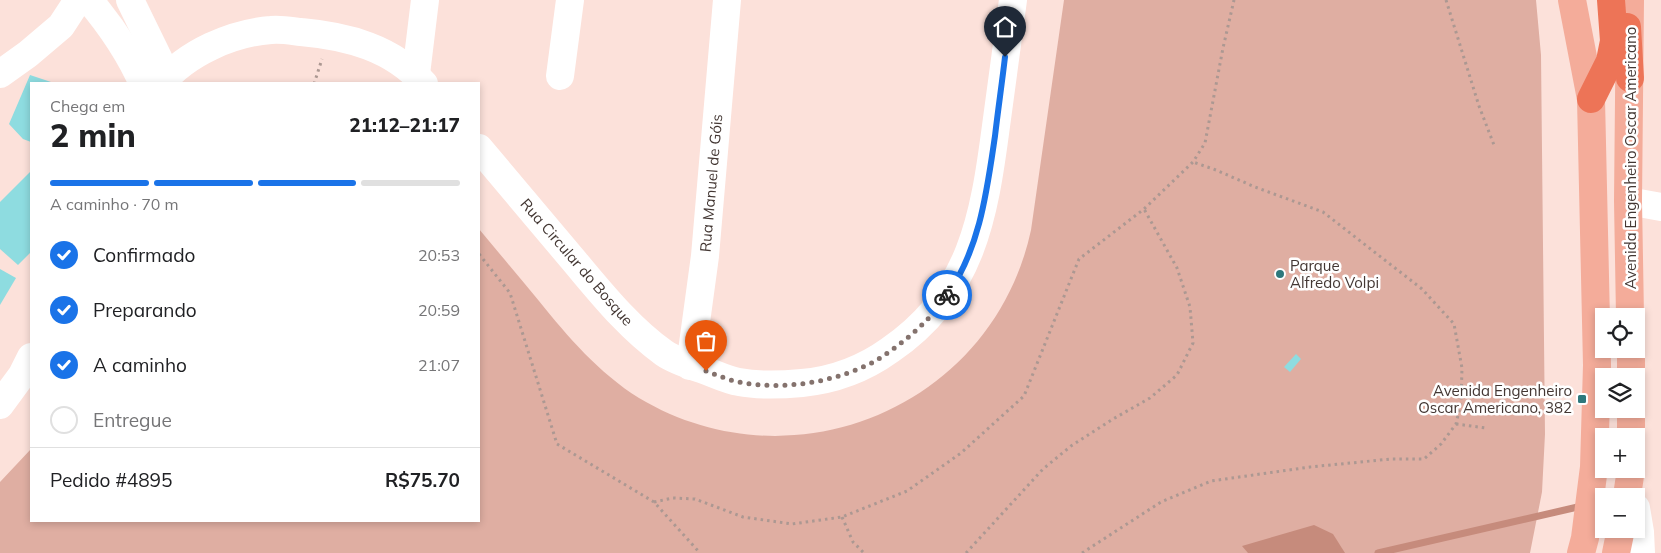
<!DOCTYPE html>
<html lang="pt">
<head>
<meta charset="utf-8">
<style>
	:root { --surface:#fff; --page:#f2f2f2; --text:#202124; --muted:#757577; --line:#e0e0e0; --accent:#1a73e8 }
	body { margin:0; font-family:Mulish,sans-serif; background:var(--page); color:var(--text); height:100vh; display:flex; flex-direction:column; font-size:19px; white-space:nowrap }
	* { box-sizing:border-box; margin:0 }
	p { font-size:16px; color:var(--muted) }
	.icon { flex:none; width:28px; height:28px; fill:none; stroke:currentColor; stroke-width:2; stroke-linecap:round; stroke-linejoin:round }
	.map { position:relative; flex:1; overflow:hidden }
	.side { position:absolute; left:30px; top:82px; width:450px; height:440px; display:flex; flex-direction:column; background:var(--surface); border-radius:0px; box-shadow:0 2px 8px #0003 }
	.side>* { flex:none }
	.buttons { position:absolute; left:1595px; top:308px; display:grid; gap:10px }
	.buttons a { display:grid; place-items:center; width:50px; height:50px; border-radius:0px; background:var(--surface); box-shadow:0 2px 8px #0003; font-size:25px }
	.pin { position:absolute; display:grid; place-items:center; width:42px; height:42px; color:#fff; margin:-51px -21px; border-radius:50% 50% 50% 0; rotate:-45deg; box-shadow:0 0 5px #0007 }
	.pin .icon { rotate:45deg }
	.courier { position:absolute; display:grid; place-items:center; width:50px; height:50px; margin:-25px; border:4px solid #1a73e8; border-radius:50%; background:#fff; color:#222; box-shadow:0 1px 6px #0007 }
	.head em { font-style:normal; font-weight:800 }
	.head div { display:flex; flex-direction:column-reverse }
	.head { display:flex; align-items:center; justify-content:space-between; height:85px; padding:0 20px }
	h1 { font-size:32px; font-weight:800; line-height:38px }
	.bar { display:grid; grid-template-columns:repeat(4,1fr); gap:8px 5px; align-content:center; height:60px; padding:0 20px }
	.bar i { height:6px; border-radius:4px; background:var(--line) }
	.bar .on { background:var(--accent) }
	.bar p { grid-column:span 4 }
	.line { display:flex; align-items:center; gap:12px; padding:0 20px; border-top:1px solid var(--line) }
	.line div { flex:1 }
	ol { padding:0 20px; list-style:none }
	li { display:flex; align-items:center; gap:15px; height:55px }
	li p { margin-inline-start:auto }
	li .icon { padding:5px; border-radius:50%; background:var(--accent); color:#fff; stroke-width:4 }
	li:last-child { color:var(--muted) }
	li i { width:28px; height:28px; border:2px solid var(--line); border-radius:50% }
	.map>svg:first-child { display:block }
	.green { fill:#dfaea2 }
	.water { fill:#c68b7c }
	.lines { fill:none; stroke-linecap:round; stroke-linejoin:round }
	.stream { stroke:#c68b7c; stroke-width:7 }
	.building { fill:#8edce0 }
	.path { stroke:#ac9892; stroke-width:3; stroke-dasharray:2.5 4; stroke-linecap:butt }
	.street { stroke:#fff; stroke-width:28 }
	.primary { stroke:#f4ac9a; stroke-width:28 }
	.highway { stroke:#ed7457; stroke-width:28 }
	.done { stroke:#84726d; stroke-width:5; stroke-dasharray:0 9 }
	.route { stroke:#1a73e8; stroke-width:6 }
	.poi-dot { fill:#2e787c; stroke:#fff; stroke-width:2 }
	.labels { text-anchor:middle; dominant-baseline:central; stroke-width:5; stroke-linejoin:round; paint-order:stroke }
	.street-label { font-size:15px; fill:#433733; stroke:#fff }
	.poi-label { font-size:15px; fill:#433733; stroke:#fff; text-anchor:start }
</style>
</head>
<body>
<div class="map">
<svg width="1661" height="553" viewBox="0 0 1661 553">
	<rect width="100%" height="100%" fill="#fce1da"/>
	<path class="green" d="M1064,0h472l5,55 4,379 -3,58 -12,61h-1530v-71l31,-33v72h448v-292c20,24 40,48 60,72 29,36 60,72 100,97 154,92 354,9 392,-168z"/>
	<path class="water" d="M1314,525l19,9 12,19h-97l-6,-7z"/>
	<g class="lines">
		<path class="stream" d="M1378,553l204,-47"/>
	</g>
	<g class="building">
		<path d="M30,75l24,8 -23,1v58l-8,-3 -14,-15z"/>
		<path d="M31,171v81l-13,13 -18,-16v-47z"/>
		<path d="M0,269l16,9 -16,27z"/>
		<path d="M1296,354l5,5 -11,13 -6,-5z"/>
	</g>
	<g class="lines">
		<g class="path">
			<path d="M1446,0l33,106 15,39"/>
			<path d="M314,84l8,-25"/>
			<path d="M479,254l31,39 47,151 97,58 46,51"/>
			<path d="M1456,424l30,4"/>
			<path d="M654,502l19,-4 22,1 48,18 49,7 50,-7 65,-26 54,-38 63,-57 55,-137 65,-50 49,-47 12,-19 18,-95 11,-48"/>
			<path d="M842,517l11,25 11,11"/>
			<path d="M966,553l77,-84 28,-23 42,-27 37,-21 27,-23 16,-32 -3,-36 -13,-39 -33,-59"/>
			<path d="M1082,553l79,-51 50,-21 99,-14 81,-8h33l17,-15 15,-20 5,-22 1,-34 -8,-44 -32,-35 -99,-77 -68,-25 -39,-17 -23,-8"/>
		</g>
		<g class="street">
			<path d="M89,0c22,26 40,52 54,84"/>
			<path d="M130,0l37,76"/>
			<path d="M0,74l28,-20 33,-28 17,-26"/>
			<path d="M416,74l9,-74"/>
			<path d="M560,76l10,-76"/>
			<path d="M161,84c25,-31 71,-51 110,-54 10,-1 21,1 30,2 46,4 92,16 123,52"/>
			<path d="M479,148c32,38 64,76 96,114 27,32 54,66 89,91 10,7 25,12 37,16 12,4 25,11 38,13 21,4 42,3 63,1 32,-3 63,-15 88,-33 82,-56 94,-133 106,-224 6,-42 11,-84 17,-126"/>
			<path d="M1628,201l33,6"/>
			<path d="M690,366l15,-110 22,-256"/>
			<path d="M0,405l22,-30 9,-18"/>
			<path d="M1636,508l4,24 1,21"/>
		</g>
		<g class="primary">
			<path d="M1572,0l19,99 6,266 -3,102 -9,71 -4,15"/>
			<path d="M1630,316l-2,-115 2,-201"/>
			<path d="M1631,349v27"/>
			<path d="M1631,409v27"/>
			<path d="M1627,496l4,-27"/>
			<path d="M1616,553l5,-24"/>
		</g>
		<g class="highway">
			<path d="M1627,27l3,51"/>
			<path d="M1591,99l19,-38 4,-20 -3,-41"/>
		</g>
	</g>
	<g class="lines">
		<path class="done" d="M706,371c11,4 22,9 33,11 44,9 99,0 138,-22 18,-11 36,-26 51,-41 7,-7 13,-16 19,-24"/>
		<path class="route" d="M947,295c33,-46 40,-105 48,-159 3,-26 7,-53 10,-79"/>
	</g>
	<g class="poi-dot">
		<circle cx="1280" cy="274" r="5"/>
		<rect x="1577" y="394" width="10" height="10" rx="2.5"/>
	</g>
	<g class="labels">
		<g class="street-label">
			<text transform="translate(1630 158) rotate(-90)">Avenida Engenheiro Oscar Americano</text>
			<text transform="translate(711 183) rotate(-85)">Rua Manuel de Góis</text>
			<text transform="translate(577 262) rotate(49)">Rua Circular do Bosque</text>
		</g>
		<g class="poi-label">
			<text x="1290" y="265">Parque<tspan x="1290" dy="17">Alfredo Volpi</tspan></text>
			<text x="1572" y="390" text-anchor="end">Avenida Engenheiro<tspan x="1572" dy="17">Oscar Americano, 382</tspan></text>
		</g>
	</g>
</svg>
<div class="buttons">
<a><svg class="icon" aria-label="locate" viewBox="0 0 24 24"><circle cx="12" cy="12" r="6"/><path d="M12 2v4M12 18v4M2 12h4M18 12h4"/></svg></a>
<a><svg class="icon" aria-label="layers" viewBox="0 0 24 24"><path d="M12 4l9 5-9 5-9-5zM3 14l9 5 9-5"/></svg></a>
<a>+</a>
<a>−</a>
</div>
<div class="pin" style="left:706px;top:371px;background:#ea580c"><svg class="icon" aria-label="bag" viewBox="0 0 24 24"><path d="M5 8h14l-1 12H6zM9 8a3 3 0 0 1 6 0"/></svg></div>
<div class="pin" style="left:1005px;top:57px;background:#1f2937"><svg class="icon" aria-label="home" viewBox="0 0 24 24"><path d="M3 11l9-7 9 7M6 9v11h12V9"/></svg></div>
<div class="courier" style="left:947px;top:295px"><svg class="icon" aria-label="bike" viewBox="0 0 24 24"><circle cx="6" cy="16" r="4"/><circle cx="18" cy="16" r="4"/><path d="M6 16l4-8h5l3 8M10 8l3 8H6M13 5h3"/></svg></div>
<section class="side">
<div class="head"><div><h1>2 min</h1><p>Chega em</p></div><em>21:12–21:17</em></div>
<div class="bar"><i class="on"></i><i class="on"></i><i class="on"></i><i></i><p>A caminho · 70 m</p></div>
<ol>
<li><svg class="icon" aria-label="check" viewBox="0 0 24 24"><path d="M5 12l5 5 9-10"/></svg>Confirmado<p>20:53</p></li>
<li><svg class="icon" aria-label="check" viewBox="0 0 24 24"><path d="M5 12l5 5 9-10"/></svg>Preparando<p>20:59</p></li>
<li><svg class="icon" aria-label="check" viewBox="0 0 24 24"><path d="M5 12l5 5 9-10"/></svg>A caminho<p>21:07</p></li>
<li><i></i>Entregue</li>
</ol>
<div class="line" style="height:65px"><div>Pedido #4895</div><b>R$75.70</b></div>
</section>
</div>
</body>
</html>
